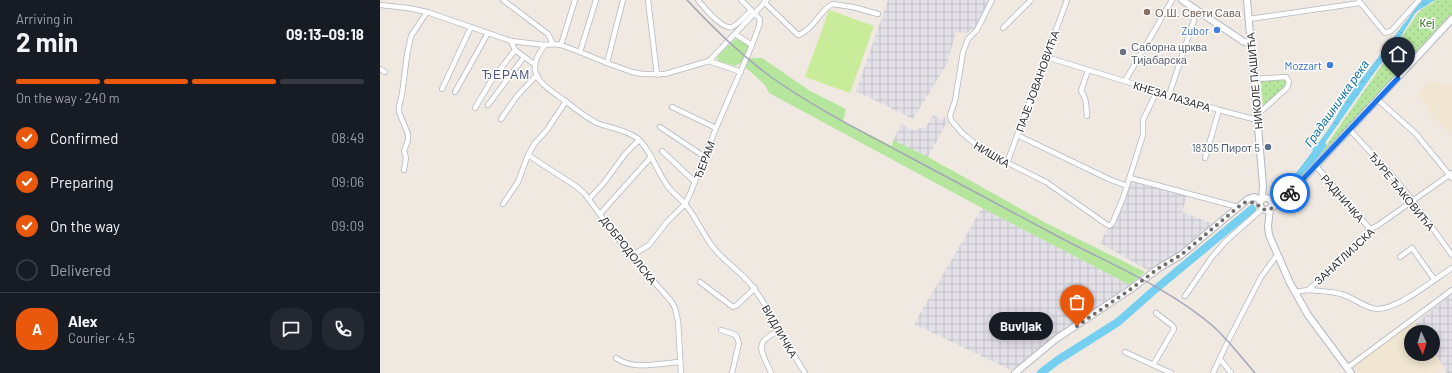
<!DOCTYPE html>
<html lang="en">
<head>
<meta charset="utf-8">
<style>
	:root { --surface:#171b24; --page:#242831; --text:#f1f3f6; --muted:#9ea1a6; --line:#363941; --accent:#ea580c }
	body { margin:0; font-family:Barlow,sans-serif; background:var(--page); color:var(--text); height:100vh; display:flex; flex-direction:column; font-size:15px; white-space:nowrap }
	* { box-sizing:border-box; margin:0 }
	p { font-size:13px; color:var(--muted) }
	.icon { flex:none; width:22px; height:22px; fill:none; stroke:currentColor; stroke-width:2; stroke-linecap:round; stroke-linejoin:round }
	.map { position:relative; flex:1; overflow:hidden }
	.sheet { display:flex; flex-direction:column; background:var(--surface); width:380px }
	.sheet>* { flex:none }
	.needle { width:26px; rotate:176deg }
	.tools { position:absolute; left:1024px; top:325px; display:grid; gap:8px }
	.tools a { display:grid; place-items:center; width:36px; height:36px; border-radius:50%; background:var(--surface); box-shadow:0 2px 10px #0003; font-size:20px }
	.pin { position:absolute; display:grid; place-items:center; width:34px; height:34px; color:#fff; margin:-41px -17px; border-radius:50% 50% 50% 0; rotate:-45deg; box-shadow:0 0 4px #0007 }
	.pin .icon { rotate:45deg }
	.courier { position:absolute; display:grid; place-items:center; width:40px; height:40px; margin:-20px; border:3px solid #1a73e8; border-radius:50%; background:#fff; color:#222; box-shadow:0 1px 5px #0007 }
	.bubble { position:absolute; height:28px; border-radius:14px; background:var(--surface); box-shadow:0 2px 10px #0003; font-size:13px; font-weight:700; line-height:28px; text-align:center }
	.overview em { font-style:normal; font-weight:700 }
	.overview div { display:flex; flex-direction:column-reverse }
	.overview { display:flex; align-items:center; justify-content:space-between; height:68px; padding:0 16px }
	h1 { font-size:26px; font-weight:700; line-height:30px }
	.bar { display:grid; grid-template-columns:repeat(4,1fr); gap:6px 4px; align-content:center; height:48px; padding:0 16px }
	.bar i { height:5px; border-radius:3px; background:var(--line) }
	.bar .current { background:var(--accent) }
	.bar p { grid-column:span 4 }
	.line { display:flex; align-items:center; gap:10px; padding:0 16px; border-top:1px solid var(--line) }
	.line div { flex:1 }
	.round { display:grid; place-items:center; flex:none; width:42px; height:42px; border-radius:16px; background:var(--page) }
	ol { padding:0 16px; list-style:none }
	li { display:flex; align-items:center; gap:12px; height:44px }
	li p { margin-inline-start:auto }
	li .icon { padding:4px; border-radius:50%; background:var(--accent); color:#fff; stroke-width:4 }
	li:last-child { color:var(--muted) }
	li i { width:22px; height:22px; border:2px solid var(--line); border-radius:50% }
	main { display:flex; flex:1; min-height:0 }
	.map>svg:first-child { display:block }
	.industrial { fill:url(#industrial-grid) }
	.education { fill:#f0e6d1 }
	.grass { fill:#b6e59e }
	.park { fill:url(#park-dots) }
	.pitch { fill:#c9ec9a }
	.water { fill:url(#water-ripples) }
	.lines { fill:none; stroke-linecap:round; stroke-linejoin:round }
	.river { stroke:#75cff0; stroke-width:8 }
	.street-casing { stroke:#b4b7c1; stroke-width:6 }
	.secondary-casing { stroke:#b4b7c1; stroke-width:8 }
	.street { stroke:#fff; stroke-width:4.5 }
	.secondary { stroke:#fff; stroke-width:6 }
	.rail { stroke:#a3a6b8; stroke-width:1.5 }
	.done { stroke:#726f6d; stroke-width:4; stroke-dasharray:0 7.2 }
	.route { stroke:#1a73e8; stroke-width:5 }
	.education-dot { fill:#8d6e63; stroke:#fff; stroke-width:1.5 }
	.shop-dot { fill:#3f7fe0; stroke:#fff; stroke-width:1.5 }
	.worship-dot { fill:#6b7280; stroke:#fff; stroke-width:1.5 }
	.service-dot { fill:#5c6f8a; stroke:#fff; stroke-width:1.5 }
	.labels { text-anchor:middle; dominant-baseline:central; stroke-width:3; stroke-linejoin:round; paint-order:stroke }
	.education-label { font-size:11px; fill:#785e54; stroke:#fff; text-anchor:start }
	.park-label { font-size:11px; fill:#2c6e1b; stroke:#fff }
	.shop-label { font-size:11px; fill:#366cbe; stroke:#fff; text-anchor:end }
	.worship-label { font-size:11px; fill:#5b616d; stroke:#fff; text-anchor:start }
	.street-label { font-size:11px; fill:#2e2e2e; stroke:#fff }
	.service-label { font-size:11px; fill:#4e5e75; stroke:#fff; text-anchor:end }
	.neighbourhood-label { font-size:12px; letter-spacing:1px; fill:#4d5680; stroke:#fff }
	.water-label { font-size:12px; font-style:italic; fill:#0d6fa3; stroke:#fff }
</style>
</head>
<body>
<main>
<section class="sheet">
<div class="overview"><div><h1>2 min</h1><p>Arriving in</p></div><em>09:13–09:18</em></div>
<div class="bar"><i class="current"></i><i class="current"></i><i class="current"></i><i></i><p>On the way · 240 m</p></div>
<ol>
<li><svg class="icon" aria-label="check" viewBox="0 0 24 24"><path d="M5 12l5 5 9-10"/></svg>Confirmed<p>08:49</p></li>
<li><svg class="icon" aria-label="check" viewBox="0 0 24 24"><path d="M5 12l5 5 9-10"/></svg>Preparing<p>09:06</p></li>
<li><svg class="icon" aria-label="check" viewBox="0 0 24 24"><path d="M5 12l5 5 9-10"/></svg>On the way<p>09:09</p></li>
<li><i></i>Delivered</li>
</ol>
<div class="line" style="height:72px"><b class="round" style="background:var(--accent);color:#fff">A</b><div><b>Alex</b><p>Courier · 4.5</p></div><a class="round"><svg class="icon" aria-label="chat" viewBox="0 0 24 24"><path d="M4 5h16v11H9l-5 4z"/></svg></a><a class="round"><svg class="icon" aria-label="phone" viewBox="0 0 24 24"><path d="M5 4h4l2 5-3 2q2 4 5 5l2-3 5 2v4C11 20 4 13 5 4z"/></svg></a></div>
</section>
<div class="map">
<svg width="1072" height="373" viewBox="0 0 1072 373">
	<defs>
		<pattern id="industrial-grid" width="8" height="8" patternUnits="userSpaceOnUse"><rect width="8" height="8" fill="#e3e1e8"/><path d="M0 4h8M4 0v8" fill="none" stroke="#c3c1c7"/></pattern>
		<pattern id="park-dots" width="8" height="8" patternUnits="userSpaceOnUse"><rect width="8" height="8" fill="#b6e59e"/><path d="M2 2h.1M6 6h.1" fill="none" stroke="#9dc588" stroke-width="1.8" stroke-linecap="round"/></pattern>
		<pattern id="water-ripples" width="26" height="14" patternUnits="userSpaceOnUse"><rect width="26" height="14" fill="#75cff0"/><path d="M2 4q2-2 4 0t4 0M15 11q2-2 4 0t4 0" fill="none" stroke="#66b2ce"/></pattern>
	</defs>
	<rect width="100%" height="100%" fill="#efe9e1"/>
	<g class="industrial">
		<path d="M508,0h102l-14,27 -9,6 -11,-1 -9,32 -34,55 -57,-28z"/>
		<path d="M553,115l9,5 3,-3 3,3 -20,37 -35,-17 8,-16 11,6 14,-3z"/>
		<path d="M751,181l56,14 -5,17 31,12 -30,29 -34,18 -49,-28z"/>
		<path d="M602,208l148,77 -119,85 -97,-46z"/>
		<path d="M1072,293v80h-5l-14,-22v-19h-13l-5,-8z"/>
	</g>
	<g class="education">
		<path d="M1049,81l23,4v52l-25,-27 2,-3 -12,-13z"/>
		<path d="M1032,320l8,12h-9v22h22v-3l11,17 -7,5h-79l-6,-7z"/>
	</g>
	<g class="grass">
		<path d="M357,37l12,8c-2,10 -4,17 -14,21l-17,-5 -1,-3 2,-3z"/>
		<path d="M369,58h13l48,33 36,18 -3,12 49,25 1,-6 35,17 118,66 99,49 -15,13 -148,-77 -213,-115 -4,-8 -20,-18z"/>
	</g>
	<g class="park">
		<path d="M1052,0h20v18l-3,-2 -139,153 108,-156 7,-6 9,-5z"/>
		<path d="M906,77l2,8 -25,23 -2,-29z"/>
	</g>
	<path class="pitch" d="M449,10l45,16 -24,67 -45,-16z"/>
	<path class="water" d="M1042,0h13l-19,12 -20,32 -22,29 -57,81 -5,-5 5,-4 15,-21 16,-27z"/>
	<g class="lines">
		<g class="river">
			<path d="M895,197c20,-13 33,-33 47,-52"/>
			<path d="M661,373l17,-13 60,-38 34,-30 100,-83"/>
		</g>
		<g class="street-casing">
			<g id="street">
				<path d="M123,0l45,34 5,10"/>
				<path d="M268,0l9,75"/>
				<path d="M318,0c6,7 24,30 34,27 7,-3 14,-12 19,-17"/>
				<path d="M612,0l-15,30 -9,9 -5,13 -8,49 -5,14 1,5 11,13 22,18 62,31 63,44 3,-2 11,-26 20,-63v-15l14,-29"/>
				<path d="M979,1l26,32 6,-2 3,-3 25,-28"/>
				<path d="M384,2l34,33c14,-4 22,-24 34,-31l21,3 25,7"/>
				<path d="M0,5l28,3 19,4 84,29 34,4 8,-1 8,1 19,7 27,11 25,9 10,2h23l44,-13 32,11"/>
				<path d="M869,19l111,-16"/>
				<path d="M623,28l28,-28"/>
				<path d="M355,34l17,11 7,-19 1,-7 -19,-19"/>
				<path d="M131,41l4,9 19,14"/>
				<path d="M165,45c-23,29 -3,39 20,56 11,8 20,16 32,22 13,5 29,7 40,15 13,10 21,37 33,51 4,5 10,9 15,15 11,13 17,29 28,43 12,16 31,26 42,43 19,26 32,56 50,83"/>
				<path d="M181,45l14,-45"/>
				<path d="M200,52l16,-52"/>
				<path d="M666,57l173,53 38,10"/>
				<path d="M329,61l58,-61"/>
				<path d="M227,63l16,-63"/>
				<path d="M0,69l5,3"/>
				<path d="M874,79l32,-2 3,5 -2,6 -30,27"/>
				<path d="M745,81l47,-81"/>
				<path d="M62,89l29,-62"/>
				<path d="M75,92l33,-59"/>
				<path d="M789,95l25,-75 2,-11"/>
				<path d="M997,99l39,35 36,44"/>
				<path d="M108,105l36,-48"/>
				<path d="M292,107l44,21"/>
				<path d="M95,108l16,-27 24,-31"/>
				<path d="M707,116c-1,-9 0,-18 -6,-25l7,-21"/>
				<path d="M121,119l16,-23 20,-21"/>
				<path d="M280,127l45,30"/>
				<path d="M969,129l40,43 24,29 39,54"/>
				<path d="M637,135l94,45 16,6"/>
				<path d="M282,151l33,31"/>
				<path d="M148,155l49,32 7,6 47,63 40,45 4,7 3,13 3,52"/>
				<path d="M825,158l14,-48"/>
				<path d="M627,163l60,-163"/>
				<path d="M936,166l54,63"/>
				<path d="M24,170l2,-12 -2,-7 4,-11v-6l-9,-22v-5l3,-13 5,-39 4,-19 16,-24"/>
				<path d="M750,178l108,29"/>
				<path d="M209,199l14,-15 22,-30 14,-14"/>
				<path d="M123,204l15,-22 10,-27 7,-12 12,-13 19,-29"/>
				<path d="M220,214l51,-57"/>
				<path d="M251,256l18,-11 17,-22 19,-19 5,-10 26,-66 36,-83"/>
				<path d="M1020,257l12,-9 22,31"/>
				<path d="M320,282l33,25 4,-2 18,-17"/>
				<path d="M928,290c10,1 23,1 33,4 11,3 20,11 31,14 20,7 62,-29 80,-40"/>
				<path d="M914,292l14,-2 47,-42 7,-8 8,-11 7,-3 75,-53"/>
				<path d="M805,296l27,-39 14,-16 36,-32"/>
				<path d="M341,330l15,5 3,8 -7,30"/>
				<path d="M745,352l46,21"/>
				<path d="M236,358c18,13 44,5 64,4"/>
				<path d="M840,359l11,14"/>
				<path d="M773,365l21,-36 -1,-3 -17,-13"/>
				<path d="M967,368l105,-78"/>
				<path d="M391,373c-2,-7 -14,-24 -8,-31 3,-5 12,-9 16,-12"/>
				<path d="M833,373l15,-32 33,-64 16,-22"/>
			</g>
		</g>
		<g class="secondary-casing">
			<g id="secondary">
				<path d="M802,0l62,42 7,1"/>
				<path d="M867,0l16,185 -1,14"/>
				<circle cx="886" cy="204" r="6"/>
				<path d="M890,199l17,-3"/>
				<path d="M892,207l11,-6 169,-182"/>
				<path d="M890,209l-2,17 1,9 21,48 18,32 43,58"/>
				<path d="M635,373l41,-34 75,-50 28,-21 22,-13 67,-56 6,-2 7,3"/>
			</g>
		</g>
		<use href="#street" class="street"/>
		<use href="#secondary" class="secondary"/>
		<path class="rail" d="M307,0c26,28 53,54 84,77 41,29 86,52 131,76 52,28 105,56 157,84 53,28 110,51 155,90 15,14 28,31 41,46"/>
	</g>
	<g class="lines">
		<path class="done" d="M697,326l54,-37 28,-21 22,-13 62,-52c8,-2 14,0 19,6 10,4 22,-10 28,-16"/>
		<path class="route" d="M910,193l108,-115"/>
	</g>
	<circle class="education-dot" cx="767" cy="12" r="4"/>
	<g class="shop-dot">
		<circle cx="837" cy="30" r="4"/>
		<circle cx="950" cy="65" r="4"/>
	</g>
	<circle class="worship-dot" cx="743" cy="52" r="4"/>
	<circle class="service-dot" cx="888" cy="147" r="4"/>
	<g class="labels">
		<g class="education-label">
			<text x="775" y="12">О.Ш. Свети Сава</text>
		</g>
		<g class="park-label">
			<text x="1047" y="22">Кеј</text>
		</g>
		<g class="shop-label">
			<text x="829" y="30">Zubor</text>
			<text x="942" y="65">Mozzart</text>
		</g>
		<g class="worship-label">
			<text x="751" y="46">Саборна црква<tspan x="751" dy="13">Тијабарска</tspan></text>
		</g>
		<g class="street-label">
			<text transform="translate(657 81) rotate(-70)">ПАЈЕ ЈОВАНОВИЋА</text>
			<text transform="translate(874 81) rotate(-95)">НИКОЛЕ ПАШИЋА</text>
			<text transform="translate(792 96) rotate(17)">КНЕЗА ЛАЗАРА</text>
			<text transform="translate(612 154) rotate(31)">НИШКА</text>
			<text transform="translate(324 160) rotate(-69)">ЂЕРАМ</text>
			<text transform="translate(1022 191) rotate(51)">ЂУРЕ ЂАКОВИЋА</text>
			<text transform="translate(963 198) rotate(49)">РАДНИЧКА</text>
			<text transform="translate(249 250) rotate(52)">ДОБРОДОЛСКА</text>
			<text transform="translate(964 256) rotate(-43)">ЗАНАТЛИЈСКА</text>
			<text transform="translate(400 331) rotate(60)">ВИДЛИЧКА</text>
		</g>
		<g class="service-label">
			<text x="880" y="147">18305 Пирот 5</text>
		</g>
		<g class="neighbourhood-label">
			<text x="126" y="74">ЂЕРАМ</text>
		</g>
		<g class="water-label">
			<text transform="translate(956 103) rotate(-55)">Градашничка река</text>
		</g>
	</g>
</svg>
<div class="tools">
<a><svg class="needle" viewBox="-14 -14 28 28"><path d="M0-13l5 13h-10z" fill="#e53935"/><path d="M0 13l5-13h-10z" fill="#9ea1a6"/></svg></a>
</div>
<div class="pin" style="left:697px;top:326px;background:#ea580c"><svg class="icon" aria-label="bag" viewBox="0 0 24 24"><path d="M5 8h14l-1 12H6zM9 8a3 3 0 0 1 6 0"/></svg></div>
<div class="pin" style="left:1018px;top:78px;background:#1f2937"><svg class="icon" aria-label="home" viewBox="0 0 24 24"><path d="M3 11l9-7 9 7M6 9v11h12V9"/></svg></div>
<div class="courier" style="left:910px;top:193px"><svg class="icon" aria-label="bike" viewBox="0 0 24 24"><circle cx="6" cy="16" r="4"/><circle cx="18" cy="16" r="4"/><path d="M6 16l4-8h5l3 8M10 8l3 8H6M13 5h3"/></svg></div>
<div class="bubble" style="left:609px;top:312px;width:64px">Buvljak</div>
</div>
</main>
</body>
</html>
